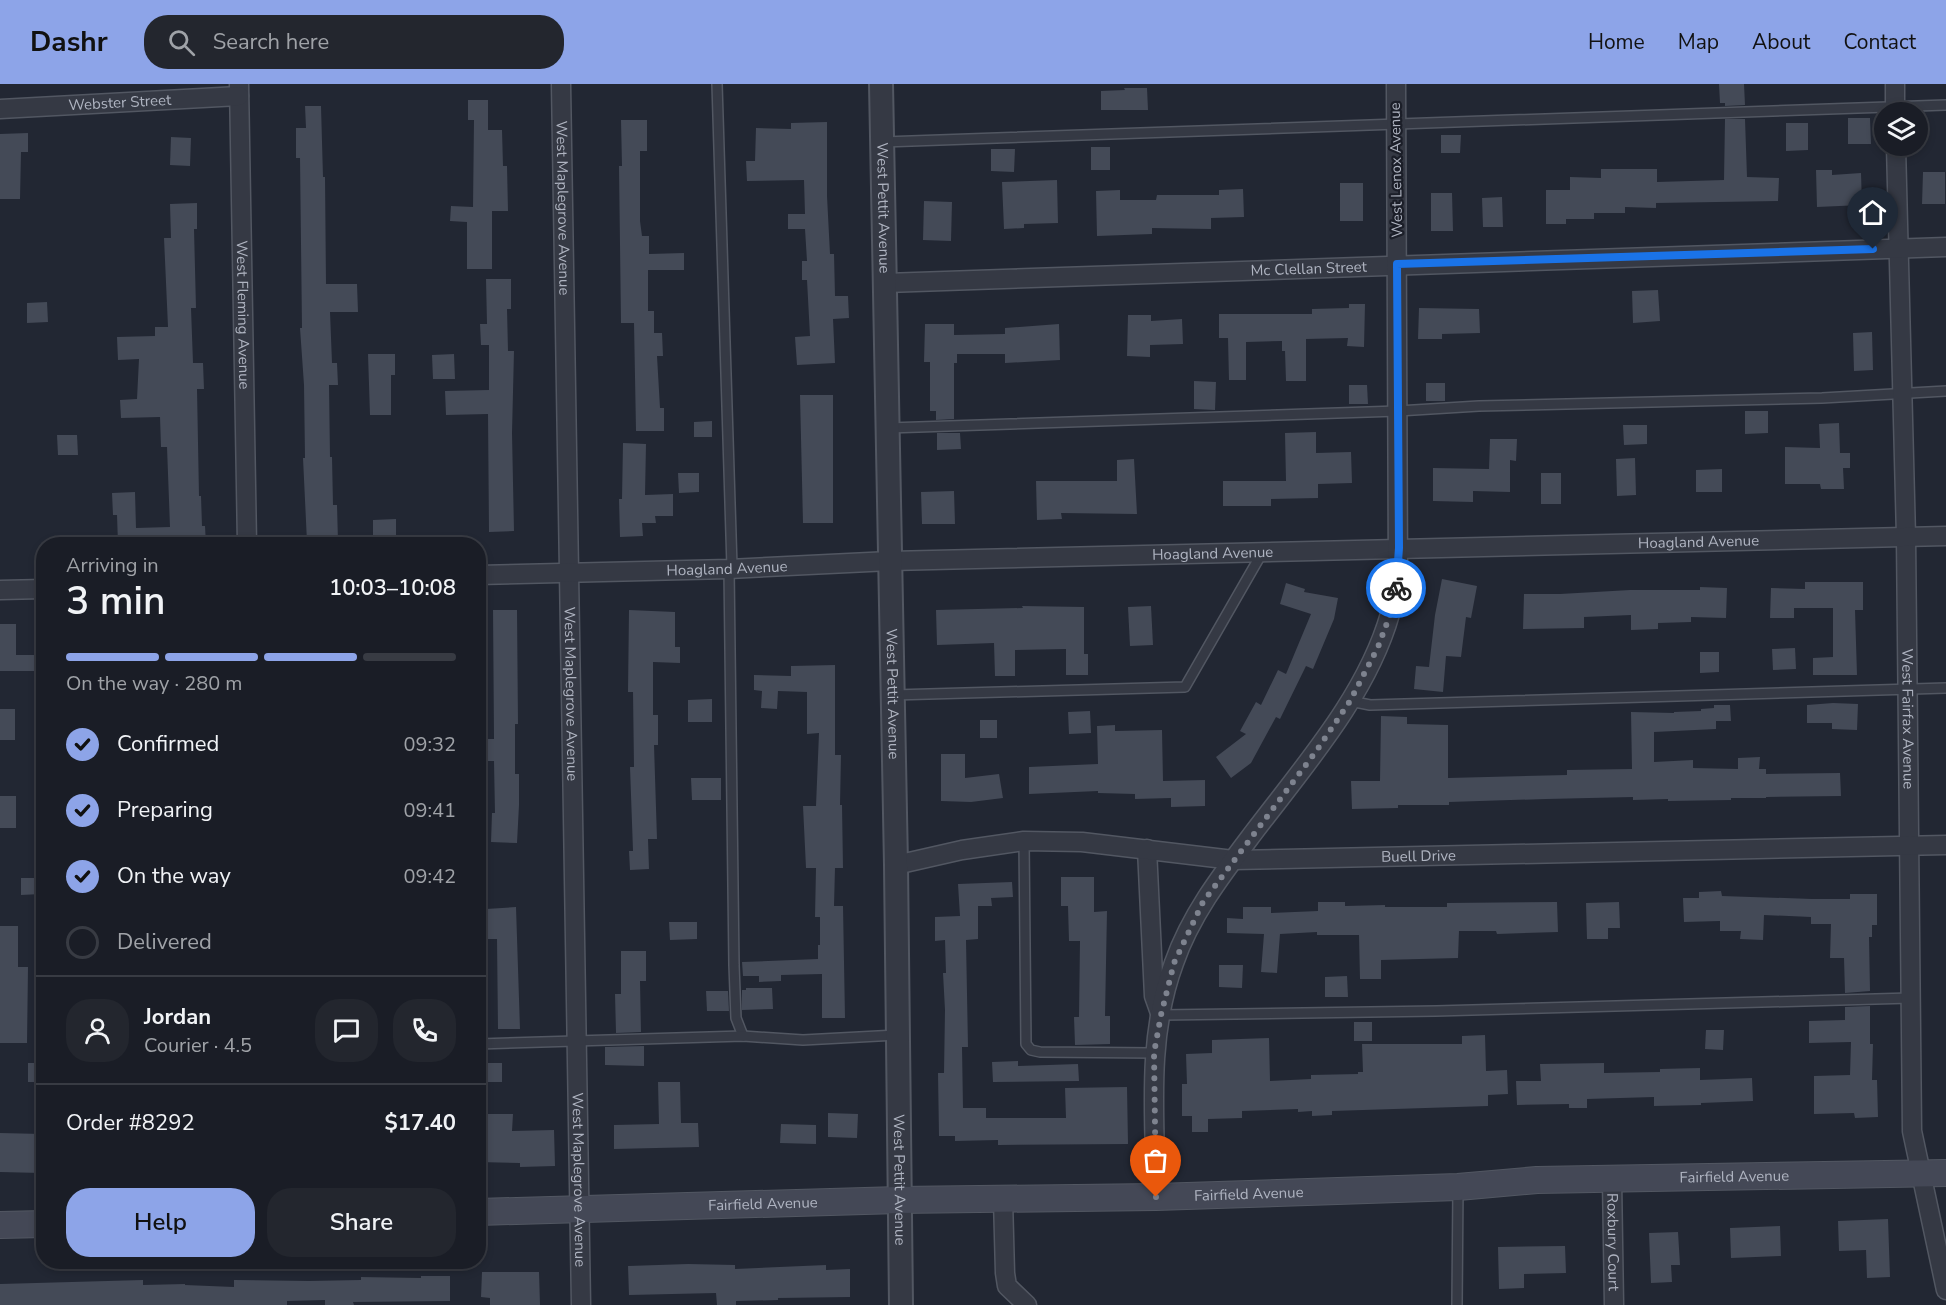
<!DOCTYPE html>
<html lang="en">
<head>
<meta charset="utf-8">
<style>
	:root { --surface:#1a1d26; --page:#23262e; --text:#f1f3f6; --muted:#9fa2a7; --line:#383b43; --accent:#8da4e8 }
	body { margin:0; font-family:"Nunito Sans",sans-serif; background:var(--page); color:var(--text); height:100vh; display:flex; flex-direction:column; font-size:22px; white-space:nowrap }
	* { box-sizing:border-box; margin:0 }
	p { font-size:20px; color:var(--muted) }
	.icon { flex:none; width:33px; height:33px; fill:none; stroke:currentColor; stroke-width:2; stroke-linecap:round; stroke-linejoin:round }
	.map { position:relative; flex:1; overflow:hidden }
	.panel { position:absolute; left:36px; top:453px; width:450px; height:732px; display:flex; flex-direction:column; background:var(--surface); border-radius:24px; box-shadow:0 3px 9px #0003,0 0 0 2px var(--line) }
	.panel>* { flex:none }
	.fabs { position:absolute; left:1874px; top:18px; display:grid; gap:12px }
	.fabs a { display:grid; place-items:center; width:54px; height:54px; border-radius:50%; background:var(--surface); box-shadow:0 3px 9px #0003,0 0 0 2px var(--line); font-size:30px }
	.pin { position:absolute; display:grid; place-items:center; width:51px; height:51px; color:#fff; margin:-62px -26px; border-radius:50% 50% 50% 0; rotate:-45deg; box-shadow:0 0 6px #0007 }
	.pin .icon { rotate:45deg }
	.courier { position:absolute; display:grid; place-items:center; width:60px; height:60px; margin:-30px; border:4px solid #1a73e8; border-radius:50%; background:#fff; color:#222; box-shadow:0 2px 8px #0007 }
	.summary em { font-style:normal; font-weight:600 }
	.summary div { display:flex; flex-direction:column-reverse }
	.summary { display:flex; align-items:center; justify-content:space-between; height:102px; padding:0 30px }
	h1 { font-size:39px; font-weight:600; line-height:45px }
	.bar { display:grid; grid-template-columns:repeat(4,1fr); gap:9px 6px; align-content:center; height:72px; padding:0 30px }
	.bar i { height:8px; border-radius:4px; background:var(--line) }
	.bar .on { background:var(--accent) }
	.bar p { grid-column:span 4 }
	.line { display:flex; align-items:center; gap:15px; padding:0 30px; border-top:2px solid var(--line) }
	.line div { flex:1 }
	.round { display:grid; place-items:center; flex:none; width:63px; height:63px; border-radius:24px; background:var(--page) }
	ol { padding:0 30px; list-style:none }
	li { display:flex; align-items:center; gap:18px; height:66px }
	li p { margin-inline-start:auto }
	li .icon { padding:6px; border-radius:50%; background:var(--accent); color:#111; stroke-width:4 }
	li:last-child { color:var(--muted) }
	li i { width:33px; height:33px; border:3px solid var(--line); border-radius:50% }
	.cta { display:flex; gap:12px; margin-top:auto; padding:12px 30px }
	.cta a { flex:1; height:69px; border-radius:24px; background:var(--accent); color:#111; font-size:24px; font-weight:600; line-height:69px; text-align:center }
	.cta a+a { background:var(--page); color:var(--text) }
	header { display:flex; align-items:center; gap:36px; box-sizing:border-box; height:84px; padding:0 30px; background:var(--accent); color:#111 }
	header strong { font-size:28px }
	nav { display:flex; gap:33px; margin-inline-start:auto; font-size:21px }
	.search { width:420px; height:54px; background:var(--page); display:flex; align-items:center; gap:15px; box-sizing:border-box; padding:0 21px; border-radius:24px; color:var(--muted); font-size:22px }
	.map>svg:first-child { display:block }
	.building { fill:#444a57 }
	.lines { fill:none; stroke-linecap:round; stroke-linejoin:round }
	.service-casing { stroke:#525762; stroke-width:12 }
	.minor-casing { stroke:#525762; stroke-width:21 }
	.tertiary-casing { stroke:#525762; stroke-width:26 }
	.secondary-casing { stroke:#525762; stroke-width:28 }
	.service { stroke:#353944; stroke-width:9 }
	.minor { stroke:#353944; stroke-width:18 }
	.tertiary { stroke:#353944; stroke-width:22 }
	.secondary { stroke:#444856; stroke-width:26 }
	.done { stroke:#7e838f; stroke-width:6; stroke-dasharray:0 10.8 }
	.route { stroke:#1a73e8; stroke-width:8 }
	.labels { text-anchor:middle; dominant-baseline:central; stroke-width:4.5; stroke-linejoin:round; paint-order:stroke }
	.street-label { font-size:15px; fill:#afb4c1; stroke:#1b1e28 }
</style>
</head>
<body>
<header>
<strong>Dashr</strong>
<div class="search"><svg class="icon" aria-label="search" viewBox="0 0 24 24"><circle cx="10" cy="10" r="6"/><path d="M15 15l6 6"/></svg>Search here</div>
<nav><a>Home</a><a>Map</a><a>About</a><a>Contact</a></nav>
</header>
<div class="map">
<svg width="1946" height="1221" viewBox="0 0 1946 1221">
	<rect width="100%" height="100%" fill="#222733"/>
	<g class="building">
		<path d="M1719,0h25l1,21 -20,1v-3h-5z"/>
		<path d="M1124,4h23l1,22h-47v-19l24,-1z"/>
		<path d="M468,16h20v30h14l1,36h4l1,45h-16v58h-25v-47l-17,-1 1,-15 22,1 1,-87h-6z"/>
		<path d="M305,22h16l2,71h2l1,107h31l1,28h-28l2,51h5l1,22h-9l1,72h2l1,48h4l1,36 -31,1 -4,-84h2l-1,-73 -4,-57h2l-2,-170h-4v-30h10z"/>
		<path d="M1848,34h22l1,26h-23z"/>
		<path d="M1725,35h20l2,58 32,1 -1,23 -122,2v5l-31,-1v6h-31v6h-28v5h-20v-34h24v-13l31,1v-9h56v13l67,-2z"/>
		<path d="M621,36h26v31h-7v70l2,15h7v18l35,-1v17h-36v41h6v22h8l1,23h-6l3,52h4v23h-28l-2,-108h-13l-2,-157h3z"/>
		<path d="M827,38v74l3,58h4l1,42h13l1,22 -16,1 2,44 -38,2 -2,-28 15,-1 -3,-56h-5v-19h5l-2,-32h-17v-15h17l-1,-34 -57,1 -1,-20h9l1,-33 35,1v-6z"/>
		<path d="M1786,39h22v27l-22,1z"/>
		<path d="M28,49v19h-7l-1,47h-20v-65z"/>
		<path d="M1441,51h20l-1,18h-19z"/>
		<path d="M171,53l20,1 -1,28 -20,-1z"/>
		<rect x="1091" y="63" width="19" height="23"/>
		<path d="M991,65h24l-1,23 -23,-1z"/>
		<path d="M1816,86h16v5l29,-2 1,32 -45,2z"/>
		<path d="M1923,88h22v32h-23z"/>
		<path d="M1057,96l1,43 -34,1v4l-20,1 -2,-47z"/>
		<rect x="1340" y="99" width="23" height="38"/>
		<path d="M1243,105l1,28 -33,1v11l-59,-1v6l-55,2 -1,-45 24,-1v10h36l1,-5h62v-5z"/>
		<path d="M1431,109h21l1,38h-22z"/>
		<path d="M1502,113l1,30h-20l-1,-29z"/>
		<path d="M924,117l28,1 -1,39 -28,-1z"/>
		<path d="M197,119v26h-3l2,79h-5l2,55h10l1,26h-7l2,107h2l1,30h3l1,18h-88l-1,-29h-4l-1,-22 23,-1 1,36 34,-1 -3,-80h-6l-1,-30 -39,1 -1,-18 17,-1 2,-40 -21,1 -1,-23 38,-1v-9h13l-4,-89h7l-1,-34z"/>
		<path d="M486,195h25v30h-4l1,42h6l-2,82 2,98 -25,1 -1,-118 -42,1 -1,-24 44,-1v-45h-8l-1,-21h7z"/>
		<path d="M1658,206l2,31 -27,2 -1,-32z"/>
		<path d="M47,218l1,20 -21,1v-20z"/>
		<path d="M1349,220h16l-1,43 -17,-1 1,-8 -42,1v42h-20l-1,-30h-3v-10l-36,1v38h-17l-1,-42h-9v-24h93v-5l37,-1z"/>
		<path d="M1419,224l60,1 1,24 -38,1v5h-24z"/>
		<path d="M1128,231h23v6l31,-2 1,25 -33,1v12l-23,-1z"/>
		<path d="M925,240h29v11l51,-1v-6l54,-4 1,36 -55,3v-9h-48v9h-3v56l-18,1v-9h-6v-49h-6z"/>
		<path d="M1872,248l1,38 -19,1 -1,-38z"/>
		<path d="M368,270h27v21h-4v40h-21z"/>
		<path d="M454,270l1,25h-22l-1,-24z"/>
		<path d="M1194,297l22,1 -1,28 -21,-1z"/>
		<rect x="1426" y="299" width="19" height="18"/>
		<path d="M1349,301h18l1,19h-19z"/>
		<path d="M800,311h33v128h-30z"/>
		<path d="M1745,327h23v22l-23,1z"/>
		<path d="M712,337v16h-18v-15z"/>
		<path d="M1839,339l1,30h10v15h-7l1,21h-23l-1,-5h-35v-37l35,1 -1,-24z"/>
		<path d="M1623,341h24v19l-23,1z"/>
		<path d="M1316,348v21l35,-1 1,31 -34,1v14l-47,1v7h-48v-25h63l-1,-48z"/>
		<path d="M937,349h23l1,16 -24,1z"/>
		<path d="M57,351h20l1,20h-20z"/>
		<path d="M1490,355h27l-1,22 -6,-1v32l-37,-1v11l-40,-1v-33l56,1z"/>
		<path d="M623,359l23,1 -1,51 28,-1v22h-18l1,7h-14l1,13 -23,1 -1,-38h3z"/>
		<path d="M1635,374l1,37 -19,1 -1,-37z"/>
		<path d="M1134,375l3,55 -76,-1 1,6 -25,1 -1,-39h81v-21z"/>
		<path d="M1722,385v23h-26v-22z"/>
		<path d="M678,389h21v19l-20,1z"/>
		<rect x="1541" y="389" width="20" height="31"/>
		<path d="M954,407l1,33h-33l-1,-32z"/>
		<path d="M396,435v22h-23v-21z"/>
		<path d="M1442,495l35,7 -6,32 -5,-1 -5,40 -15,-1 -3,36 -29,-3 2,-23 13,1 6,-52z"/>
		<path d="M1805,498h58v28h-8l2,65h-44v-17l20,-1v-49h-39v10h-24l1,-30 34,1z"/>
		<path d="M1286,499l19,6 -1,3 34,6 -4,21 -21,50 -7,-3 -26,53 -4,-2 -25,46 -20,15 -15,-21 30,-23 -6,-3 16,-29 5,3 17,-35 8,4 25,-60 -31,-10z"/>
		<path d="M1700,503l27,1 -1,30 -35,-1v5l-33,1v6l-27,1v-15l-47,2v11l-61,1 1,-35h36l70,-4h70z"/>
		<path d="M1022,522l62,1v47h4v21h-22v-26l-51,1v26h-20l-1,-33 -57,2 -1,-35 87,-2z"/>
		<path d="M1151,522l2,39 -23,1 -2,-39z"/>
		<path d="M493,526h24l1,114h-3v50h4v31l-2,38 -26,-1 1,-29h3l-1,-52h-6v-22h6z"/>
		<path d="M629,526l46,2v35h5v16l-27,-1v53h5v30h-4l3,94h-9l1,30 -19,1 -1,-19h4l-3,-84h4l-1,-75h-5z"/>
		<path d="M0,540h16v31h28v16h-44z"/>
		<path d="M1795,564l1,21 -23,1 -1,-21z"/>
		<path d="M1700,568h19v20l-19,1z"/>
		<path d="M835,581v90h6l-1,50h2l1,63h-8l-1,38h9l2,112h-23v-44l-41,1v6l-22,1v-6h-16l-1,-14 76,-3v-14h2v-28h-5l1,-49h-10l-3,-62h13l3,-73 -12,1v-42l-29,-1 -1,18 -16,-1 1,-17 -8,-1v-15l37,1v-10z"/>
		<path d="M712,615v23h-24v-22z"/>
		<path d="M1833,619l25,1 -1,26 -25,-1v-6h-25v-18z"/>
		<path d="M1714,621h16l1,16h-15v8l-62,3v30l39,-2v8l45,1v-11l22,-1 -1,12h7v5l74,-1 1,23 -75,1v1h-35v2l-63,1v-2l-35,1v-3l-87,2 -97,3v3h-51v3l-46,1 -1,-28h29l1,-65 26,1v7l41,1v53l119,-3v-5l65,-1 -1,-57 43,1v-1l27,-1v-2l13,-1z"/>
		<rect x="0" y="625" width="15" height="31"/>
		<path d="M1090,627l1,22 -22,1 -1,-22z"/>
		<rect x="980" y="636" width="17" height="18"/>
		<path d="M1115,641v6l47,-1 1,51 42,-1v26l-34,1v-9l-36,1v-5l-37,-1v-2l-69,3v-27l69,-3 -1,-38z"/>
		<path d="M941,670h24v24l34,-4 4,24 -32,4 -30,-1z"/>
		<path d="M691,694h30v22h-29z"/>
		<rect x="0" y="712" width="16" height="32"/>
		<path d="M1061,793h33v35l13,-1 -2,105h5v28l-35,1 -1,-28h5l1,-76h-11l-1,-35h-7z"/>
		<path d="M21,794h19l1,16 -20,1z"/>
		<path d="M1012,798l1,15 -22,1 1,8h-14v33l-12,1 2,107h-6l1,61h23v10h80l-1,-30 62,-1 1,57 -130,1v-5l-43,1v-5h-16l-1,-63h6l1,-63 -2,-37h3l-1,-33 -10,1v-24l25,-1 -2,-32z"/>
		<path d="M1721,807l1,5 90,3h38v-5h27v31h-5v12h-3l1,54 -25,2 -1,-35h-14l1,-34h-20v-7l-47,-2 -1,25 -23,-1 1,-8h-21v-10l-36,1 -1,-24h16v-6z"/>
		<path d="M1318,818h27v4l40,-1v2h62v-4l110,-1 1,30 -61,2 -1,-3h-37l-1,27 -77,2v19h-21l-1,-44h-42v-3l-37,2 -3,39 -16,-1 3,-38 -37,-1v-15l16,1v-12h28v6l47,-2z"/>
		<path d="M1619,818l1,26h-12v11h-21l-1,-36z"/>
		<path d="M516,823l4,122h-22l-1,-90h-10l-1,-30z"/>
		<path d="M669,838h28v17l-27,1z"/>
		<path d="M0,842h18v41h10l-1,76h-27z"/>
		<path d="M621,867h25v30h-6l1,51 -25,1 -1,-39h6z"/>
		<path d="M1219,881h24l-1,23 -23,-1z"/>
		<path d="M1347,892l1,21h-23v-20z"/>
		<path d="M746,904h26l1,21 -31,1v-20h4z"/>
		<path d="M706,907h22l1,20h-22z"/>
		<path d="M1870,922v38h3l-1,36h5l1,37 -23,1 -1,-5 -40,1v-38l36,-1 1,-33 -42,1v-22l36,-1v-13z"/>
		<rect x="1354" y="938" width="18" height="19"/>
		<path d="M1706,946h18l-1,20 -18,-1z"/>
		<path d="M1485,951l1,36 21,-1 1,24 -20,1v11l-156,5v4l-20,1v-5l-14,1v-3l-56,2v7l-34,1v13h-16v-16h-10v-32h5l-1,-30 26,-1v-13l57,-2 1,43 41,-2v-4l47,-1v-2h5l-1,-28h100v-8z"/>
		<path d="M644,962v20l-39,-1v-18z"/>
		<path d="M1018,977v5l60,-2 1,17 -86,1 -1,-20z"/>
		<rect x="28" y="979" width="16" height="19"/>
		<path d="M481,979h21v19h-20z"/>
		<path d="M1604,979v10l56,-1v-3l40,-1v12l52,-2 1,23 -52,2v2l-47,1v-9l-67,2v9h-18v-4l-52,1 -1,-24h25l-1,-17z"/>
		<path d="M658,998h22l1,41h17l1,24 -85,2v-24l45,-1z"/>
		<path d="M828,1029l30,1 -1,24 -29,-1z"/>
		<path d="M487,1030h26l-1,17 42,-1 1,36 -35,1v-4l-42,-1v-33h9z"/>
		<path d="M781,1040l35,1v19l-36,-1z"/>
		<path d="M0,1049l42,1 -1,39 -41,-1z"/>
		<path d="M1888,1135l2,58 -23,1 -1,-28 -27,1 -1,-30z"/>
		<path d="M1780,1142l1,30 -50,2 -1,-30z"/>
		<path d="M1678,1148l2,33h-9l1,17 -21,1 -2,-50z"/>
		<path d="M1565,1162l1,27 -42,1v14l-25,1 -1,-42z"/>
		<path d="M688,1180l47,1v4l91,-4v5l24,-1v28l-72,1v2l-42,1v4h-19l-1,-12 -87,2 -1,-29z"/>
		<path d="M482,1188h57l1,33h-50v-7l-9,-1z"/>
		<path d="M421,1192h29v25l-97,1 1,3h-29v-5l-38,1v4h-287v-21l143,-4v5l42,-1v1l49,2v-7l75,1 52,-1v-3l60,1z"/>
	</g>
	<g class="lines">
		<g class="service-casing">
			<g id="service">
				<path d="M717,0l15,483 -3,2 5,396 2,53 7,18"/>
				<path d="M883,58l1063,-37"/>
				<path d="M888,344l510,-17 81,-5 343,-8 124,-7"/>
				<path d="M893,611l292,-8 77,-134"/>
				<path d="M1350,617l20,4 576,-17"/>
				<path d="M1024,757l2,203 5,6 9,2 114,1"/>
				<path d="M1161,931l275,-4 475,-13"/>
				<path d="M478,960l265,-8 60,4 94,-5"/>
				<path d="M1457,1221l1,-118"/>
			</g>
		</g>
		<g class="minor-casing">
			<g id="minor">
				<path id="s1" d="M239,0l8,460"/>
				<path id="s2" d="M561,0l20,1221"/>
				<path d="M1895,0v28"/>
				<path id="s3" d="M0,25l239,-13"/>
				<path id="s4" d="M1896,62l10,391 6,594 34,159"/>
				<path id="s5" d="M886,199l1060,-36"/>
				<path id="s6" d="M478,491l251,-6 161,-8 1056,-25"/>
				<path d="M0,506l44,-1"/>
				<path d="M1147,765l7,147 6,17"/>
				<path id="s7" d="M896,781l66,-15 62,-9 58,1 151,18 713,-15"/>
				<path id="s8" d="M1612,1095l2,126"/>
				<path d="M1156,1113c-1,-78 -10,-159 18,-234 17,-49 49,-90 80,-131 50,-66 113,-137 136,-218 3,-11 5,-23 8,-35l-2,-495"/>
				<path d="M1003,1115l2,74 2,13 20,19"/>
			</g>
		</g>
		<g class="tertiary-casing">
			<g id="tertiary">
				<path id="s9" d="M881,0l15,781 5,440"/>
			</g>
		</g>
		<g class="secondary-casing">
			<g id="secondary">
				<path id="s10" d="M478,1128l421,-12 257,-3 302,-10 79,-7 409,-7"/>
				<path d="M0,1141l44,-1"/>
			</g>
		</g>
		<use href="#service" class="service"/>
		<use href="#minor" class="minor"/>
		<use href="#tertiary" class="tertiary"/>
		<use href="#secondary" class="secondary"/>
	</g>
	<g class="lines">
		<path class="done" d="M1156,1113l-2,-144 7,-38 13,-52 29,-61 114,-152 33,-49 28,-54 12,-32 6,-27"/>
		<path class="route" d="M1396,504l3,-40 -2,-284 476,-15"/>
	</g>
	<g class="labels">
		<g class="street-label">
			<text stroke="none"><textPath href="#s3" startOffset="120">Webster Street</textPath></text>
			<text transform="translate(1396 86) rotate(-91)">West Lenox Avenue</text>
			<text stroke="none"><textPath href="#s2" startOffset="124">West Maplegrove Avenue</textPath></text>
			<text stroke="none"><textPath href="#s9" startOffset="124">West Pettit Avenue</textPath></text>
			<text stroke="none"><textPath href="#s5" startOffset="423">Mc Clellan Street</textPath></text>
			<text stroke="none"><textPath href="#s1" startOffset="231">West Fleming Avenue</textPath></text>
			<text stroke="none"><textPath href="#s6" startOffset="1221">Hoagland Avenue</textPath></text>
			<text stroke="none"><textPath href="#s6" startOffset="735">Hoagland Avenue</textPath></text>
			<text stroke="none"><textPath href="#s6" startOffset="249">Hoagland Avenue</textPath></text>
			<text stroke="none"><textPath href="#s2" startOffset="610">West Maplegrove Avenue</textPath></text>
			<text stroke="none"><textPath href="#s9" startOffset="610">West Pettit Avenue</textPath></text>
			<text stroke="none"><textPath href="#s4" startOffset="573">West Fairfax Avenue</textPath></text>
			<text stroke="none"><textPath href="#s7" startOffset="526">Buell Drive</textPath></text>
			<text stroke="none"><textPath href="#s10" startOffset="1257">Fairfield Avenue</textPath></text>
			<text stroke="none"><textPath href="#s2" startOffset="1096">West Maplegrove Avenue</textPath></text>
			<text stroke="none"><textPath href="#s9" startOffset="1096">West Pettit Avenue</textPath></text>
			<text stroke="none"><textPath href="#s10" startOffset="771">Fairfield Avenue</textPath></text>
			<text stroke="none"><textPath href="#s10" startOffset="285">Fairfield Avenue</textPath></text>
			<text stroke="none"><textPath href="#s8" startOffset="63">Roxbury Court</textPath></text>
		</g>
	</g>
</svg>
<div class="fabs">
<a><svg class="icon" aria-label="layers" viewBox="0 0 24 24"><path d="M12 4l9 5-9 5-9-5zM3 14l9 5 9-5"/></svg></a>
</div>
<div class="pin" style="left:1156px;top:1113px;background:#ea580c"><svg class="icon" aria-label="bag" viewBox="0 0 24 24"><path d="M5 8h14l-1 12H6zM9 8a3 3 0 0 1 6 0"/></svg></div>
<div class="pin" style="left:1873px;top:165px;background:#1f2937"><svg class="icon" aria-label="home" viewBox="0 0 24 24"><path d="M3 11l9-7 9 7M6 9v11h12V9"/></svg></div>
<div class="courier" style="left:1396px;top:504px"><svg class="icon" aria-label="bike" viewBox="0 0 24 24"><circle cx="6" cy="16" r="4"/><circle cx="18" cy="16" r="4"/><path d="M6 16l4-8h5l3 8M10 8l3 8H6M13 5h3"/></svg></div>
<section class="panel">
<div class="summary"><div><h1>3 min</h1><p>Arriving in</p></div><em>10:03–10:08</em></div>
<div class="bar"><i class="on"></i><i class="on"></i><i class="on"></i><i></i><p>On the way · 280 m</p></div>
<ol>
<li><svg class="icon" aria-label="check" viewBox="0 0 24 24"><path d="M5 12l5 5 9-10"/></svg>Confirmed<p>09:32</p></li>
<li><svg class="icon" aria-label="check" viewBox="0 0 24 24"><path d="M5 12l5 5 9-10"/></svg>Preparing<p>09:41</p></li>
<li><svg class="icon" aria-label="check" viewBox="0 0 24 24"><path d="M5 12l5 5 9-10"/></svg>On the way<p>09:42</p></li>
<li><i></i>Delivered</li>
</ol>
<div class="line" style="height:108px"><a class="round"><svg class="icon" aria-label="person" viewBox="0 0 24 24"><circle cx="12" cy="8" r="4"/><path d="M4 21q1-7 8-7t8 7"/></svg></a><div><b>Jordan</b><p>Courier · 4.5</p></div><a class="round"><svg class="icon" aria-label="chat" viewBox="0 0 24 24"><path d="M4 5h16v11H9l-5 4z"/></svg></a><a class="round"><svg class="icon" aria-label="phone" viewBox="0 0 24 24"><path d="M5 4h4l2 5-3 2q2 4 5 5l2-3 5 2v4C11 20 4 13 5 4z"/></svg></a></div>
<div class="line" style="height:78px"><div>Order #8292</div><b>$17.40</b></div>
<div class="cta"><a>Help</a><a>Share</a></div>
</section>
</div>
</body>
</html>
